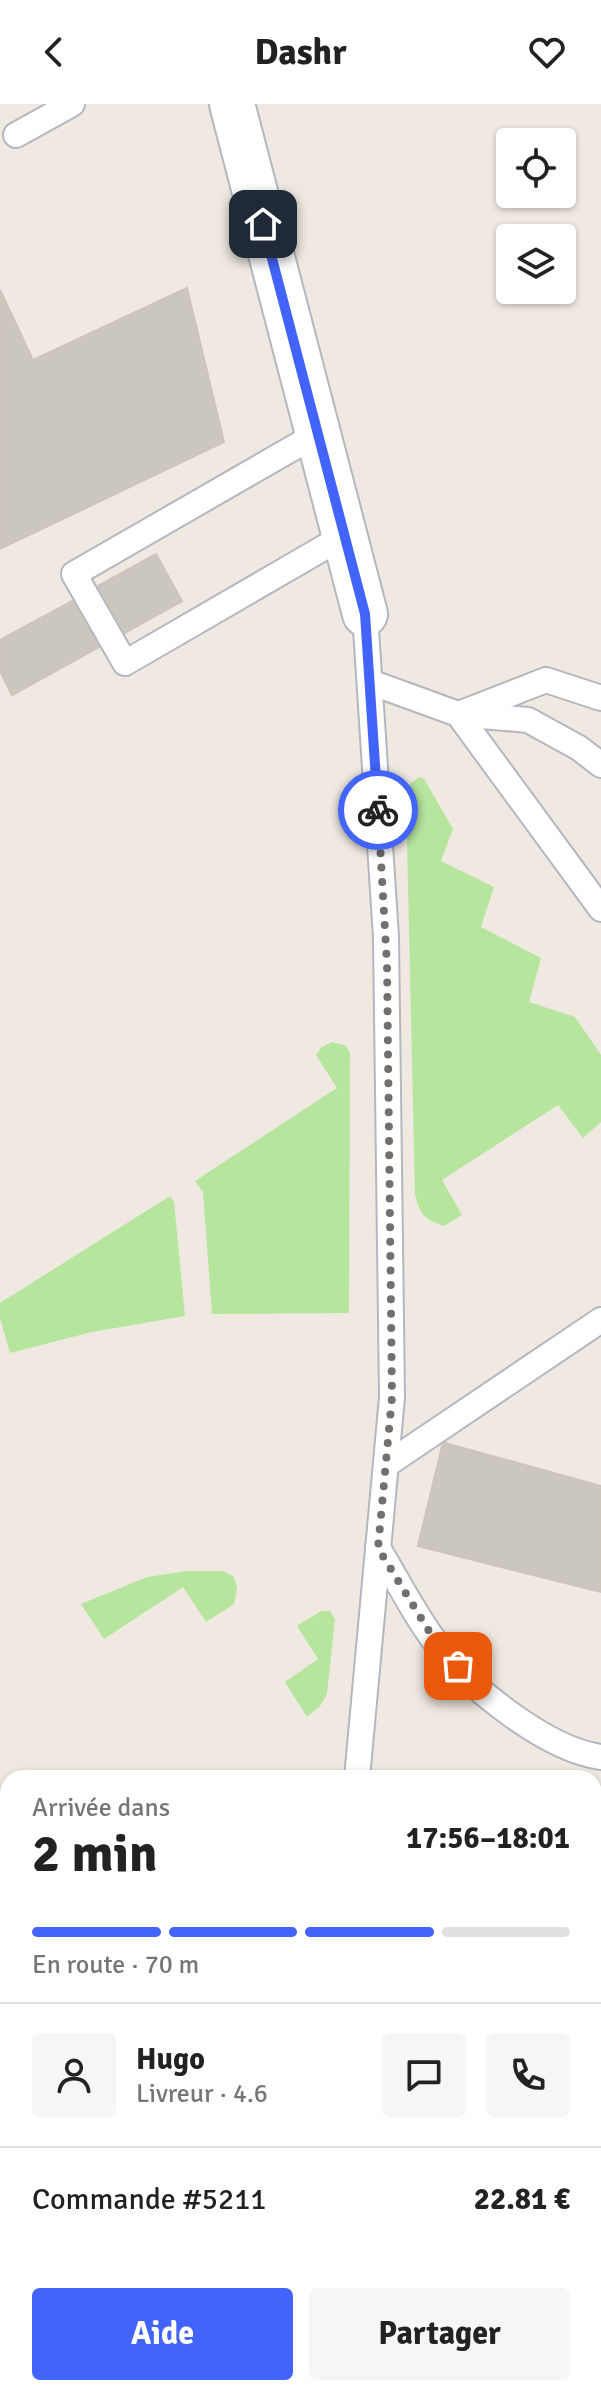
<!DOCTYPE html>
<html lang="fr">
<head>
<meta charset="utf-8">
<style>
	:root { --surface:#fff; --page:#f6f6f6; --text:#222; --muted:#767676; --line:#e0e0e0; --accent:#4264fb }
	body { margin:0; font-family:Signika,sans-serif; background:var(--page); color:var(--text); height:100vh; display:flex; flex-direction:column; font-size:30px; white-space:nowrap }
	* { box-sizing:border-box; margin:0 }
	p { font-size:26px; color:var(--muted) }
	.icon { flex:none; width:44px; height:44px; fill:none; stroke:currentColor; stroke-width:2; stroke-linecap:round; stroke-linejoin:round }
	.map { position:relative; flex:1; overflow:hidden }
	.side { position:absolute; left:0px; top:1666px; width:602px; height:626px; display:flex; flex-direction:column; background:var(--surface); border-radius:24px 24px 0 0; box-shadow:0 2px 6px #0004 }
	.side>* { flex:none }
	.controls { position:absolute; left:496px; top:24px; display:grid; gap:16px }
	.controls a { display:grid; place-items:center; width:80px; height:80px; border-radius:8px; background:var(--surface); box-shadow:0 2px 6px #0004; font-size:40px }
	.pin { position:absolute; display:grid; place-items:center; width:68px; height:68px; color:#fff; margin:-34px; border-radius:16px; box-shadow:0 4px 12px #0006 }
	.courier { position:absolute; display:grid; place-items:center; width:80px; height:80px; margin:-40px; border:6px solid #4264fb; border-radius:50%; background:#fff; color:#222; box-shadow:0 2px 10px #0007 }
	.head em { font-style:normal; font-weight:800 }
	.head div { display:flex; flex-direction:column-reverse }
	.head { display:flex; align-items:center; justify-content:space-between; height:136px; padding:0 32px }
	h1 { font-size:52px; font-weight:800; line-height:60px }
	.bar { display:grid; grid-template-columns:repeat(4,1fr); gap:12px 8px; align-content:center; height:96px; padding:0 32px }
	.bar i { height:10px; border-radius:6px; background:var(--line) }
	.bar .current { background:var(--accent) }
	.bar p { grid-column:span 4 }
	.line { display:flex; align-items:center; gap:20px; padding:0 32px; border-top:2px solid var(--line) }
	.line div { flex:1 }
	.round { display:grid; place-items:center; flex:none; width:84px; height:84px; border-radius:8px; background:var(--page) }
	.action { display:flex; gap:16px; margin-top:auto; padding:16px 32px }
	.action a { flex:1; height:92px; border-radius:8px; background:var(--accent); color:#fff; font-size:32px; font-weight:800; line-height:92px; text-align:center }
	.action a+a { background:var(--page); color:var(--text) }
	header { display:flex; justify-content:space-between; align-items:center; height:104px; padding:0 32px; background:var(--surface); font-size:36px; font-weight:800 }
	.map>svg:first-child { display:block }
	.green { fill:#b6e59e }
	.building { fill:#cbc7bf; stroke:#cbc5ba; stroke-width:2 }
	.lines { fill:none; stroke-linecap:round; stroke-linejoin:round }
	.service-casing { stroke:#b4b7c1; stroke-width:28 }
	.minor-casing { stroke:#b4b7c1; stroke-width:48 }
	.secondary-casing { stroke:#b4b7c1; stroke-width:48 }
	.path { stroke:#c9c9c9; stroke-width:5; stroke-dasharray:6 4; stroke-linecap:butt }
	.service { stroke:#fff; stroke-width:24 }
	.minor { stroke:#fff; stroke-width:44 }
	.secondary { stroke:#fff; stroke-width:44 }
	.done { stroke:#726f6d; stroke-width:8; stroke-dasharray:0 14.4 }
	.route { stroke:#4264fb; stroke-width:10 }
</style>
</head>
<body>
<header><svg class="icon" aria-label="back" viewBox="0 0 24 24"><path d="M15 5l-7 7 7 7"/></svg>Dashr<svg class="icon" aria-label="heart" viewBox="0 0 24 24"><path d="M12 20l-8-8c-3-5 5-10 8-4 3-6 11-1 8 4z"/></svg></header>
<div class="map">
<svg width="601" height="2291" viewBox="0 0 601 2291">
	<rect width="100%" height="100%" fill="#efe9e1"/>
	<g class="green">
		<path d="M419,673l5,2 29,50 -12,32 53,26 -13,40 60,31 -12,44 46,15 26,38v67l-18,16 -25,-33 -116,75 20,35 -18,11c-19,-6 -25,-12 -29,-32l-9,-398 2,-10z"/>
		<path d="M332,938l14,4 4,7 -1,260 -137,1 -9,-122 -8,-11 142,-93 -21,-33 6,-8z"/>
		<path d="M170,1092l4,6 11,114 -93,16 -82,21 -10,-35v-15z"/>
		<path d="M187,1467h36l11,6 3,11 -3,16 -28,18 -23,-35 -79,52 -23,-35 66,-27z"/>
		<path d="M321,1507h9l5,8 -8,75 -7,12 -13,11 -22,-35 33,-23 -21,-33z"/>
	</g>
	<g class="building">
		<path d="M187,184l37,154 -224,107v-259l33,70z"/>
		<path d="M156,450l26,47 -57,32 -27,-47z"/>
		<path d="M72,497l27,46 -87,48 -12,-24v-31z"/>
		<path d="M445,1339l156,43v106l-183,-46 24,-100z"/>
	</g>
	<g class="lines">
		<g class="service-casing">
			<g id="service">
				<path d="M16,31l56,-31"/>
				<path d="M319,329l-245,141 51,89 219,-127"/>
				<path d="M370,578l88,32 143,195"/>
				<path d="M464,608l82,-32 55,18"/>
				<path d="M458,610l70,6 51,28 22,17"/>
				<path d="M386,1361l215,-145"/>
				<path d="M378,1444c20,33 38,70 62,100 32,42 108,102 161,109"/>
				<path d="M357,1674l35,-381 -6,-460 -21,-323"/>
				<path d="M594,2190l7,-16"/>
				<path d="M275,2291l1,-7"/>
				<path d="M550,2291l3,-7"/>
			</g>
		</g>
		<g class="minor-casing">
			<path id="minor" d="M232,0l133,510"/>
		</g>
		<g class="secondary-casing">
			<g id="secondary">
				<path d="M594,2124l7,-16"/>
				<path d="M594,2283l7,-16"/>
				<path d="M519,2291l3,-7"/>
			</g>
		</g>
		<g class="path">
			<path d="M594,1924l7,-17"/>
			<path d="M437,2291l3,-7"/>
		</g>
		<use href="#service" class="service"/>
		<use href="#minor" class="minor"/>
		<use href="#secondary" class="secondary"/>
	</g>
	<g class="lines">
		<path class="done" d="M378,706l9,154 5,433 -14,151 62,101 18,17"/>
		<path class="route" d="M263,120l102,390 13,196"/>
	</g>
</svg>
<div class="controls">
<a><svg class="icon" aria-label="locate" viewBox="0 0 24 24"><circle cx="12" cy="12" r="6"/><path d="M12 2v4M12 18v4M2 12h4M18 12h4"/></svg></a>
<a><svg class="icon" aria-label="layers" viewBox="0 0 24 24"><path d="M12 4l9 5-9 5-9-5zM3 14l9 5 9-5"/></svg></a>
</div>
<div class="pin" style="left:458px;top:1562px;background:#ea580c"><svg class="icon" aria-label="bag" viewBox="0 0 24 24"><path d="M5 8h14l-1 12H6zM9 8a3 3 0 0 1 6 0"/></svg></div>
<div class="pin" style="left:263px;top:120px;background:#1f2937"><svg class="icon" aria-label="home" viewBox="0 0 24 24"><path d="M3 11l9-7 9 7M6 9v11h12V9"/></svg></div>
<div class="courier" style="left:378px;top:706px"><svg class="icon" aria-label="bike" viewBox="0 0 24 24"><circle cx="6" cy="16" r="4"/><circle cx="18" cy="16" r="4"/><path d="M6 16l4-8h5l3 8M10 8l3 8H6M13 5h3"/></svg></div>
<section class="side">
<div class="head"><div><h1>2 min</h1><p>Arrivée dans</p></div><em>17:56–18:01</em></div>
<div class="bar"><i class="current"></i><i class="current"></i><i class="current"></i><i></i><p>En route · 70 m</p></div>
<div class="line" style="height:144px"><a class="round"><svg class="icon" aria-label="person" viewBox="0 0 24 24"><circle cx="12" cy="8" r="4"/><path d="M4 21q1-7 8-7t8 7"/></svg></a><div><b>Hugo</b><p>Livreur · 4.6</p></div><a class="round"><svg class="icon" aria-label="chat" viewBox="0 0 24 24"><path d="M4 5h16v11H9l-5 4z"/></svg></a><a class="round"><svg class="icon" aria-label="phone" viewBox="0 0 24 24"><path d="M5 4h4l2 5-3 2q2 4 5 5l2-3 5 2v4C11 20 4 13 5 4z"/></svg></a></div>
<div class="line" style="height:104px"><div>Commande #5211</div><b>22.81 €</b></div>
<div class="action"><a>Aide</a><a>Partager</a></div>
</section>
</div>
</body>
</html>
